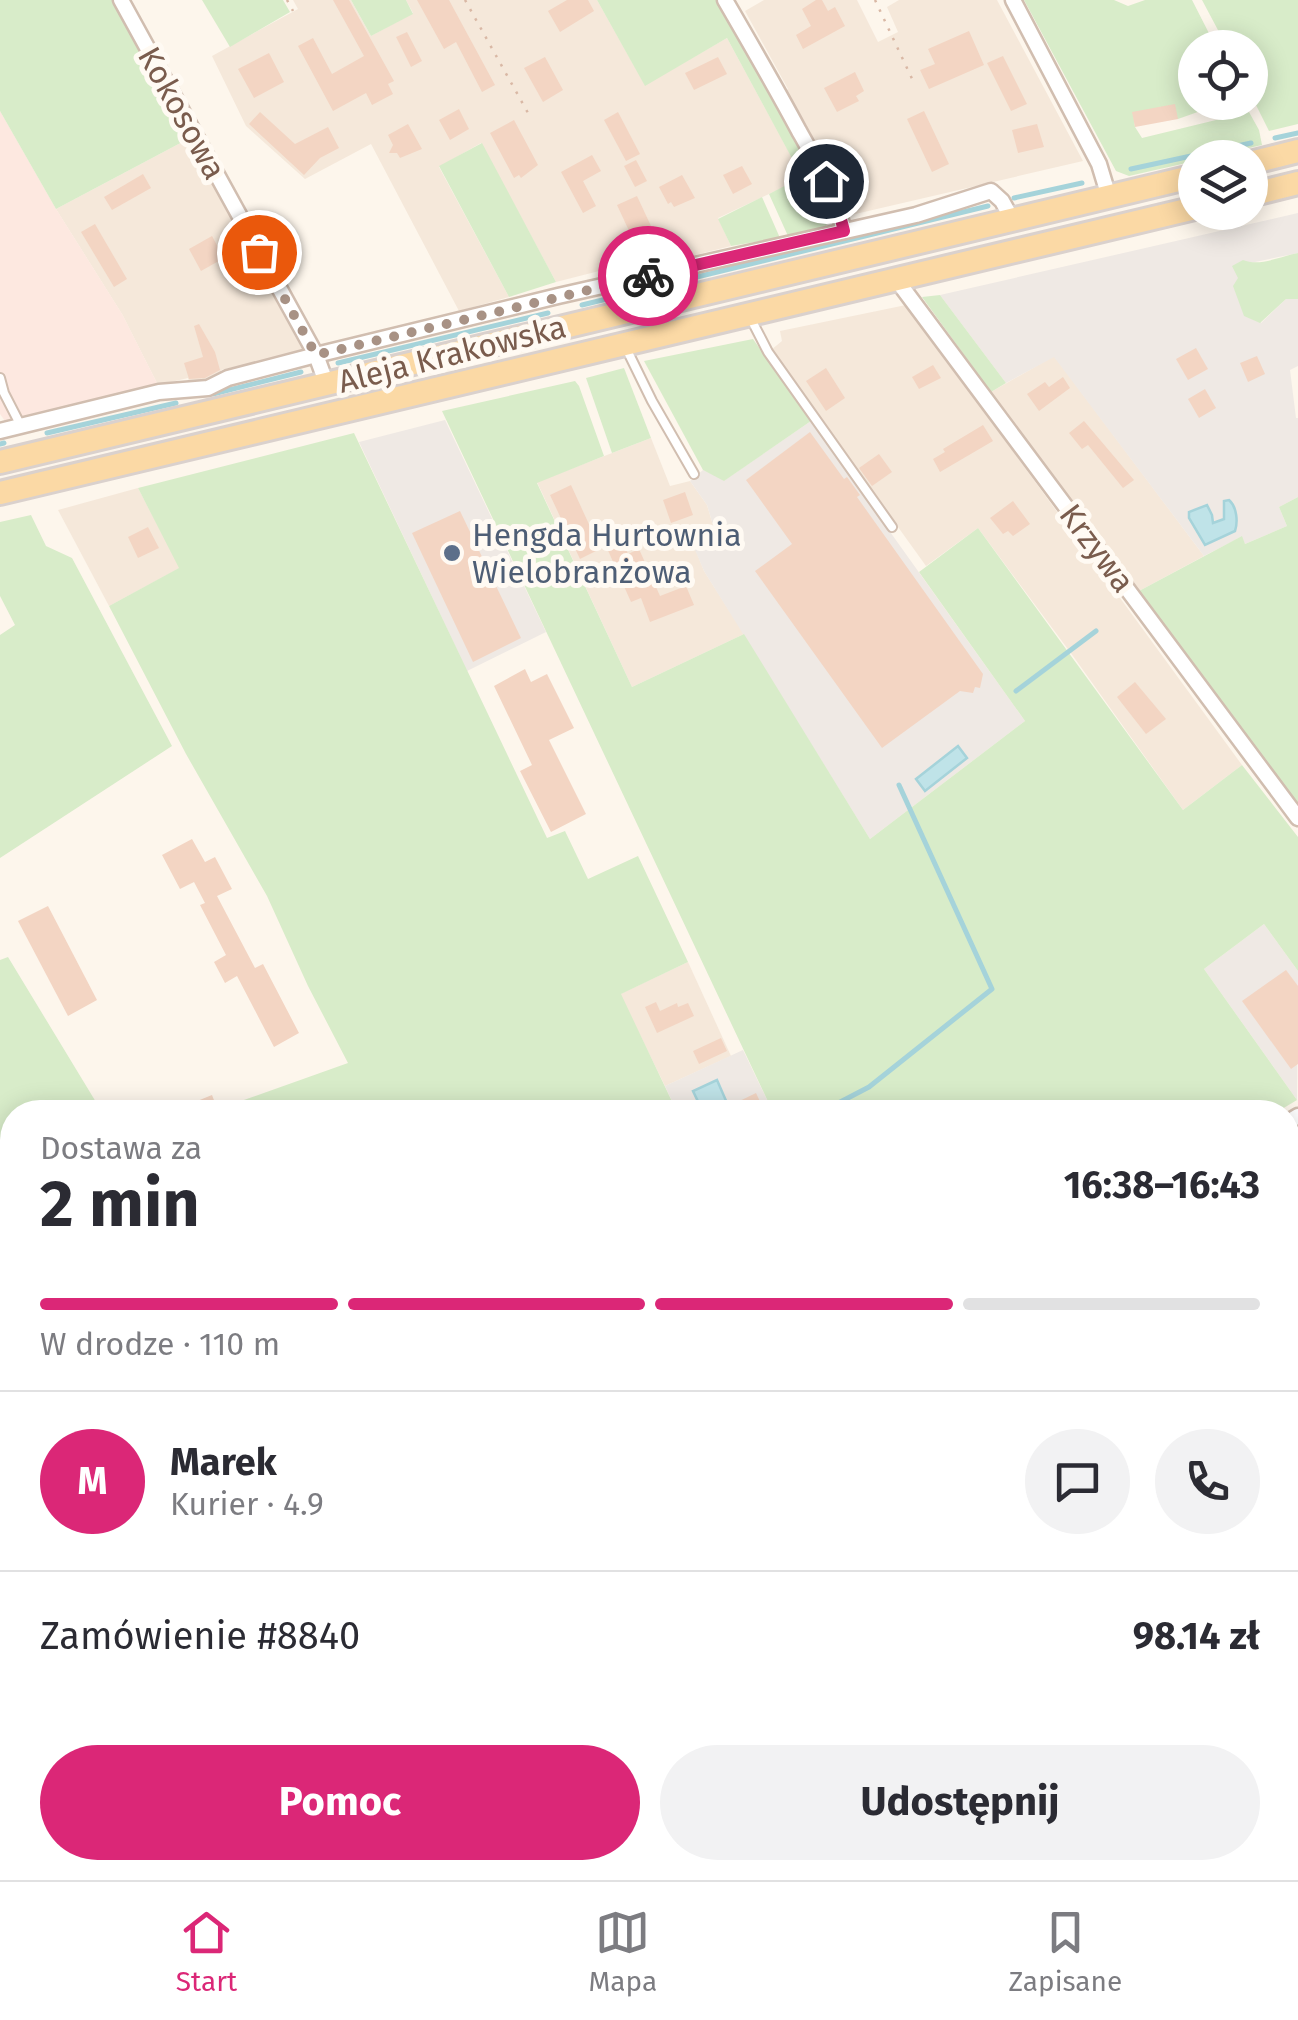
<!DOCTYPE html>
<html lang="pl">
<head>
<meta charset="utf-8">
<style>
	:root { --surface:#fff; --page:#f2f2f3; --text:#2b2b33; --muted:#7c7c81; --line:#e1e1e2; --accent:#db2777 }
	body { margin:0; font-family:"Fira Sans",sans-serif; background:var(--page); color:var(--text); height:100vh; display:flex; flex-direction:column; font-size:38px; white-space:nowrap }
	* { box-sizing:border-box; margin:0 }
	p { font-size:32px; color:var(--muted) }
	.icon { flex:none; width:55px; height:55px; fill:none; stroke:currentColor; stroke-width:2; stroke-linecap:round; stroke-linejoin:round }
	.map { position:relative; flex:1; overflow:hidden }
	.panel { position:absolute; left:0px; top:1100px; width:1300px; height:780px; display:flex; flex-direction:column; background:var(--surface); border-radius:40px 40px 0 0; box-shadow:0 5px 25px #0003 }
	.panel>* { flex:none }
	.tools { position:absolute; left:1178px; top:30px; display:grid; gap:20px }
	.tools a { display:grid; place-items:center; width:90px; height:90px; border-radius:50%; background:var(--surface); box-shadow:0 5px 25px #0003; font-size:50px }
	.pin { position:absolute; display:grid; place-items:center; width:85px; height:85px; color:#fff; margin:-42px; border:5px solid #fff; border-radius:50%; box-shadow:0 2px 10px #0007 }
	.courier { position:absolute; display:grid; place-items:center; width:100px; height:100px; margin:-50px; border:8px solid #db2777; border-radius:50%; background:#fff; color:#222; box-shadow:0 2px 12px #0007 }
	.overview em { font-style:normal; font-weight:700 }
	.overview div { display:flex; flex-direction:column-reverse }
	.overview { display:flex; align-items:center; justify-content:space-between; height:170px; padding:0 40px }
	h1 { font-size:65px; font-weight:700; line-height:75px }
	.bar { display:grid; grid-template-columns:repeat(4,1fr); gap:15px 10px; align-content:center; height:120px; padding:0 40px }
	.bar i { height:12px; border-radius:8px; background:var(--line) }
	.bar .selected { background:var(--accent) }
	.bar p { grid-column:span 4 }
	.line { display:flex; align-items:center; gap:25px; padding:0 40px; border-top:2px solid var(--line) }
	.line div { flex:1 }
	.round { display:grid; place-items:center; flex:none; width:105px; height:105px; border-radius:52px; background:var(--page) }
	.cta { display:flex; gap:20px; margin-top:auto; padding:20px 40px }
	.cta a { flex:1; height:115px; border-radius:60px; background:var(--accent); color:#fff; font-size:40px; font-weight:700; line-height:115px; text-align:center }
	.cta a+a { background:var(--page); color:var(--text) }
	.dock { display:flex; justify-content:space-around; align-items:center; height:140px; border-top:2px solid var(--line); background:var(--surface); font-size:28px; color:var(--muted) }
	.dock a { display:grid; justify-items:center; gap:5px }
	.dock .selected { color:var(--accent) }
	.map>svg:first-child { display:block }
	.residential { fill:#f5e8da }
	.commercial { fill:#fde8e0 }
	.industrial { fill:#efe9e4 }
	.green { fill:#d8ecc9 }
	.water { fill:#bfe3e8; stroke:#a5d3da; stroke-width:2.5 }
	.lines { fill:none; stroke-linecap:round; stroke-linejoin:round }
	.stream { stroke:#a5d3da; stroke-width:5 }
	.building { fill:#f3d5c3 }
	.lane-casing { stroke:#d1beb0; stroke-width:12 }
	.street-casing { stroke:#d1beb0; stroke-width:19 }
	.primary-casing { stroke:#dad1cd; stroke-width:28 }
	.path { stroke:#d9b8a5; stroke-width:2.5; stroke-dasharray:2.5 8; stroke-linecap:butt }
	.lane { stroke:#fff; stroke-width:8 }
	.street { stroke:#fff; stroke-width:14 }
	.primary { stroke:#fbd9a5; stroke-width:22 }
	.done { stroke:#a89285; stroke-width:10; stroke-dasharray:0 18 }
	.route { stroke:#db2777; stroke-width:12 }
	.service-dot { fill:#5c6f8a; stroke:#fffaf3; stroke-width:4 }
	.labels { text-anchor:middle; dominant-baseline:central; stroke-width:10; stroke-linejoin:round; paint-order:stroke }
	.street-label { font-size:32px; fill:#7a5c4d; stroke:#fffaf3 }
	.service-label { font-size:32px; fill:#4e5e75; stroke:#fffaf3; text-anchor:start }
</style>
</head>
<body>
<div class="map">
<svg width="1298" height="1880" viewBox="0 0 1298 1880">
	<rect width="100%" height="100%" fill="#fdf6ec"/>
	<g class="residential">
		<path d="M293,0h58l20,36 42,-23 -7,-13h191l48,85 82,-47 76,140 -85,40 13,28 -124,31 -4,-7 -47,12 -75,-139 -42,24 70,130 -50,14 -88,-167 -66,35 -59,-53 -34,-70 86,-47z"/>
		<path d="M764,0h93l21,42 20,-10 -11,-25 12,-7h98l86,161 -232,54 -66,-123 3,-3 -43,-78z"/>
		<path d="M188,139l115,212 -82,19v5l-31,9 -2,-6 -30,7 -36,-71 -66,-105z"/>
		<path d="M906,305l336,460 -59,45 -110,-154 -95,-128 -52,38 -155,-216 11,-9 -2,-10z"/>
		<path d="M1054,356l150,200 -65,35 -148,-199z"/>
		<path d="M651,438l19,48 20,-5 17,24 6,20 -23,11 14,35 40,63 -112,53 -95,-205z"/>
		<path d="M138,488l42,80 -71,38 -51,-96z"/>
		<path d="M688,962l43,94 -66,30 -45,-92z"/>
		<path d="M1298,1122v118l-10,-30v-81z"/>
		<path d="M12,1785v83h34l-2,12h-44v-92z"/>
		<path d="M938,1868h87l-29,12h-104z"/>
		<path d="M1077,1868h98l5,12h-99z"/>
	</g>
	<path class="commercial" d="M0,111l56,98 66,105 36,71 -153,36 -5,-7z"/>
	<g class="industrial">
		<path d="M1298,213v40l-48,10 11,60 25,-24h12v67l-8,4 6,48h2v79l-19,10 8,19 -42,18 -4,-7 -37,19 -150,-199 -48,26 -66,-88z"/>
		<path d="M445,420l101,212 -79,39 -108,-229z"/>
		<path d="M811,421l214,300 -155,118 -166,-268 -15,-35 24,-11 -6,-20 -17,-24 13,-11 22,10z"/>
		<path d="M1264,924l34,47 -1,129 -93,-131z"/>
		<path d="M743,1050l30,62h-96l-12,-26z"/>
	</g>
	<g class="green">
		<path d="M0,0h113l75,139 -132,70 -56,-98z"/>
		<path d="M202,0h81l7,12 -60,35z"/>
		<path d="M351,0h55l7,14 -42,22z"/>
		<path d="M597,0h123l55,98 51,101 4,11 -4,17 -38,9 -19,-42 33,-17 -75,-139 -82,48z"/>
		<path d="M1024,0h90l14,6 17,-6h47l24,47 -21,1v54l28,1 -45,16 -45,-7 2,15 7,11 107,-26 10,18 3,15 -54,12 -13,1v3l-66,15 -13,-5z"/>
		<path d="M1202,0h96v124l-29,7 -19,-38v-45l-23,-1z"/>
		<path d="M482,143l74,139 -47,15 -70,-131z"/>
		<path d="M762,197l18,41 -49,8 -13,-27z"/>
		<path d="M1298,253v46h-12l-26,24 -16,-7 -11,-30 5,-8 -6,-12 11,-6c17,7 38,-4 55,-7z"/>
		<path d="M940,295l66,88 -15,9 -69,-95z"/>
		<path d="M753,339l58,82 -87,60 -21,-11 -59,-109z"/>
		<path d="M624,368l27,70 -39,15 -26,-75z"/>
		<path d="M575,381l4,5 25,70 -67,27 95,204 112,-53 126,205 155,-118 -106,-149 59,-44 205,282 59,-45 56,72v134l-34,-47 -60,45 93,131 -20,12h-504l-331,-701z"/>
		<path d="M354,433l193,405 18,-7 23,48 50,-23 50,106 -67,32 56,118h-467l138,-49 -40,-77 -41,-90 -81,-142 -77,-148 70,-38 -41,-80z"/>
		<path d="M1298,497v309l-159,-215 103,-55 3,8 42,-18 -8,-19z"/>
		<path d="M31,515l15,31 26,12 100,188 -172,112v-223l15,-10 -15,-29v-74z"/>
		<path d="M8,957l94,155h-90v357l-12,4v-513z"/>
		<path d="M1288,1210l10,30v640h-118l-5,-12h113z"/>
		<path d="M12,1566v219l-12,3v-218z"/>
		<path d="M46,1868h320l-47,12h-275z"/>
		<path d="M436,1868h60l4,12h-61z"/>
		<path d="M578,1868h201l3,12h-76l-1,-2 -123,2z"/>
		<path d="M794,1868h144l-46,12h-79l-3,-8 -14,4z"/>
		<path d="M1025,1868h34l5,12h-68z"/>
	</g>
	<g class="water">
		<path d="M1229,500c8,7 9,22 6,31l-30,14 -16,-27v-6l18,-7 5,10 1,8 11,-4v-18z"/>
		<path d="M958,746l9,12 -42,33 -9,-12z"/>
		<path d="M717,1080l10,23 -24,9 -10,-21z"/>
	</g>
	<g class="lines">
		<g class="stream">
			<path d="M1275,138l23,-5"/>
			<path d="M1131,169l120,-26"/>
			<path d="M1014,198l68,-15"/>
			<path d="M582,305l406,-99"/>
			<path d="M338,363l210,-50"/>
			<path d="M213,394l88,-22"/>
			<path d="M47,433l129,-30"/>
			<path d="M0,444l4,-1"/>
			<path d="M1016,691l80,-60"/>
			<path d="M821,1112l48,-25 123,-98 -93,-204"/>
			<path d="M52,1880l2,-12"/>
		</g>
	</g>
	<g class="building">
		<path d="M333,0h16l45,81 -6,3 5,10 -21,11 -6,-12 -33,18 -35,-65 15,-8 19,36 32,-18z"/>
		<path d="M417,0h32l46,85 -13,7 -26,-50 -12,7z"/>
		<path d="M567,0h21l6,11 -34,21 -12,-21z"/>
		<path d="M816,0h6l6,11 7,-4 10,19 -42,23 -7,-14 15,-9 -9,-17z"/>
		<path d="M969,31l15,34 -55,24 -9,-19 15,-6 -7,-15z"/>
		<path d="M407,32l15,29 -11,6 -15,-30z"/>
		<path d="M269,53l15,29 -30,16 -16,-29z"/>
		<path d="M1003,56l24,48 -16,7 -24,-48z"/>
		<path d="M545,57l18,33 -20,12 -19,-34z"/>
		<path d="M718,57l9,17 -33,16 -9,-17z"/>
		<path d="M855,72l9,19 -8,5 3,5 -22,11 -13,-24z"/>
		<path d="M1175,104l3,15 -43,8 -3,-15z"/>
		<path d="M459,109l10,20 -19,11 -11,-20z"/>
		<path d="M924,111l25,53 -17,8 -25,-53z"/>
		<path d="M260,112l35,32 33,-17 11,21 -19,10 -16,17 -55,-51z"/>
		<path d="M618,112l22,42 -14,7 -22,-41z"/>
		<path d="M514,120l24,45 -17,13 -2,-3 -5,3 -24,-45z"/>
		<path d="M408,124l14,25 -22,9 -3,-5h-8l4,-8 -5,-10z"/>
		<path d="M1037,124l7,23 -26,6 -6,-23z"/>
		<path d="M592,155l9,16 -18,10 13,25 -13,7 -22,-41z"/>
		<path d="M636,160l11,21 -12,6 -11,-21z"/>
		<path d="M742,166l10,18 -19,10 -10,-19z"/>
		<path d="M143,174l8,14 -39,22 -8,-13z"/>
		<path d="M682,175l13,23 -21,9 -3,-5 -3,2 -9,-17z"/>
		<path d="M637,196l14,30 -20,9 -14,-30z"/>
		<path d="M95,224l32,55 -13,8 -33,-55z"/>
		<path d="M212,236l12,22 -23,13 -12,-22z"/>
		<path d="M199,324l16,28 5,18 -15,8 -16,1 -5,-16 19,-6 -9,-31z"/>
		<path d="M1196,348l12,21 -20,11 -12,-21z"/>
		<path d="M1257,356l8,18 -17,8 -8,-19z"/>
		<path d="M933,365l8,13 -22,11 -7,-12z"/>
		<path d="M826,368l19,30 -19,13 -20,-30z"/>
		<path d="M1063,377l7,11 -31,23 -12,-17 18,-12 4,5z"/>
		<path d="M1205,389l11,19 -17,10 -11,-19z"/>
		<path d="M1084,421l50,59 -11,8 -35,-43 -6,4 -13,-16z"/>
		<path d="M983,425l10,16 -53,31 -7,-13 12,-7 -2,-3z"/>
		<path d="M810,432l34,47 3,-2 13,18 -3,2 126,177 -3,14 -5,-1 -2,6 -13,-2 -78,57 -127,-177 37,-27 -46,-64z"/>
		<path d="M879,454l13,18 -20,14 -13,-18z"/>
		<path d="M571,485l22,48 22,-9 13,30 11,-5 21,47 26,-10 8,19 -44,17 -9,-24 -10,4 -25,-56 -26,13 -30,-64z"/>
		<path d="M685,492l8,23 -22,8 -8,-23z"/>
		<path d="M1013,501l17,23 -17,12 -5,-5 -5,3 -13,-16z"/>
		<path d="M460,511l61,127 -48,24 -61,-129z"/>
		<path d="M148,527l11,21 -21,10 -10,-21z"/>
		<path d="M525,669l6,13 16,-8 27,54 -25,12 37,74 -35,18 -31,-61 12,-6 -38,-79z"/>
		<path d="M1135,682l31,37 -20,15 -29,-37z"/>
		<path d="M192,839l13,23 10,-5 17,32 -15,7 38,72 8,-4 36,69 -25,14 -37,-71 -12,7 -11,-21 12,-7 -26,-50 5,-2 -11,-21 -14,7 -18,-34z"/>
		<path d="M48,906l49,94 -29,16 -50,-95z"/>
		<path d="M1286,970l12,16v78l-7,5 -49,-68z"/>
		<path d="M656,1002l4,9 17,-8 1,4 10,-4 6,13 -37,17 -12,-26z"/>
		<path d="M721,1038l6,13 -28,13 -6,-13z"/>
		<path d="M756,1093l9,19h-48z"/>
		<path d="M212,1095l5,13 -11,4h-36z"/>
		<path d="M12,1525v39l-12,4v-40z"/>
		<path d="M509,1868h51v4l-31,8h-17z"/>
	</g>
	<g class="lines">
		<g class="lane-casing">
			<g id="lane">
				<path d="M751,319l17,33 124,175"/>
				<path d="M626,348l26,53 42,73"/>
				<path d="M0,378l4,15 17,33"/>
				<path d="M567,1868l4,12"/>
			</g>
		</g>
		<g class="street-casing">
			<g id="street">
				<path d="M121,0l195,355 11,30"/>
				<path d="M725,0c25,43 50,86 74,131 18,32 36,63 45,100"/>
				<path d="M1013,0l86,164 10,33"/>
				<path d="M896,279l402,539"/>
				<path d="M0,431l159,-39 49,-4 20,-10 88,-23 242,-59 358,-81 75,-24 11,10 10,18"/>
				<path d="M1288,1122l10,-6"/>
				<path d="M1068,1868l4,12"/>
				<path d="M342,1880l45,-12"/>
			</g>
		</g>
		<g class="primary-casing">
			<g id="primary">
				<path d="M1250,163l48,-12"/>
				<path d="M1250,195l48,-12"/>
				<path d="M0,462l1195,-286"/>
				<path d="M0,493l1195,-285"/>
			</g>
		</g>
		<g class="path">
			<path d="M287,0l6,11"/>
			<path d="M465,0l63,113"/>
			<path d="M875,0l39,83"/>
			<path d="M1288,1233l10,24"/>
			<path d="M1227,1868l6,12"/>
		</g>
		<use href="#lane" class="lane"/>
		<use href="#street" class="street"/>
		<use href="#primary" class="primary"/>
	</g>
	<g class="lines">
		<path class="done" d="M259,252l57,103 332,-79"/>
		<path class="route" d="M648,276l196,-45 -6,-23 -12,-27"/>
	</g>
	<circle class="service-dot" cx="452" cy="553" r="10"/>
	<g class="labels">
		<g class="street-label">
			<text transform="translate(182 113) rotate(61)">Kokosowa</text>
			<text transform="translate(452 354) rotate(-14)">Aleja Krakowska</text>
			<text transform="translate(1097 548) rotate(53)">Krzywa</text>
		</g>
		<g class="service-label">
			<text x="472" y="535">Hengda Hurtownia<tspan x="472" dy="37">Wielobranżowa</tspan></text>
		</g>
	</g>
</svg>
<div class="tools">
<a><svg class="icon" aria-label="locate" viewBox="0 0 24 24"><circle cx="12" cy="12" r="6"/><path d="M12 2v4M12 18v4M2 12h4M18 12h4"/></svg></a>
<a><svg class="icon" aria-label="layers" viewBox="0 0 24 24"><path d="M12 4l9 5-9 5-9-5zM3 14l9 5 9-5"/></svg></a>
</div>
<div class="pin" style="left:259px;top:252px;background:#ea580c"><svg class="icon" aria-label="bag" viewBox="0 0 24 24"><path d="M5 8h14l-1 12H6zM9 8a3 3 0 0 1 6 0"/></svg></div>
<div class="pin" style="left:826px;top:181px;background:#1f2937"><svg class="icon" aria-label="home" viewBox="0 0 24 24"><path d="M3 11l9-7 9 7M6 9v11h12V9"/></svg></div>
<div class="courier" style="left:648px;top:276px"><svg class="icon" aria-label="bike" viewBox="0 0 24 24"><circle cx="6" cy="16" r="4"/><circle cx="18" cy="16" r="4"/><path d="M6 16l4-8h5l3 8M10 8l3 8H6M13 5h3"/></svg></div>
<section class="panel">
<div class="overview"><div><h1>2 min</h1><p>Dostawa za</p></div><em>16:38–16:43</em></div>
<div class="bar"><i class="selected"></i><i class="selected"></i><i class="selected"></i><i></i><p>W drodze · 110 m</p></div>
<div class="line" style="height:180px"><b class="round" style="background:var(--accent);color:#fff">M</b><div><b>Marek</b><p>Kurier · 4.9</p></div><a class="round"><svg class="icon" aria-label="chat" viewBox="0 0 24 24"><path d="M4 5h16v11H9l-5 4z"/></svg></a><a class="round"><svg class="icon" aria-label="phone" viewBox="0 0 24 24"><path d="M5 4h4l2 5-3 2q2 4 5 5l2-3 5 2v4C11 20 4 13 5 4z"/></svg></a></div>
<div class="line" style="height:130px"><div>Zamówienie #8840</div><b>98.14 zł</b></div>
<div class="cta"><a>Pomoc</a><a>Udostępnij</a></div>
</section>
</div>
<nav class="dock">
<a class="selected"><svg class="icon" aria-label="home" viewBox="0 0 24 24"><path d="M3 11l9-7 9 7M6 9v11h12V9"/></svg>Start</a>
<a><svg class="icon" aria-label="map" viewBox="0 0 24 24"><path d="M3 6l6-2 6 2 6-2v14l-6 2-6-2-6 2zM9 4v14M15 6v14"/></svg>Mapa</a>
<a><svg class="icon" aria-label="saved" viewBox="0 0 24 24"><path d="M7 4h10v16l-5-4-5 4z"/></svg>Zapisane</a>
</nav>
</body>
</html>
